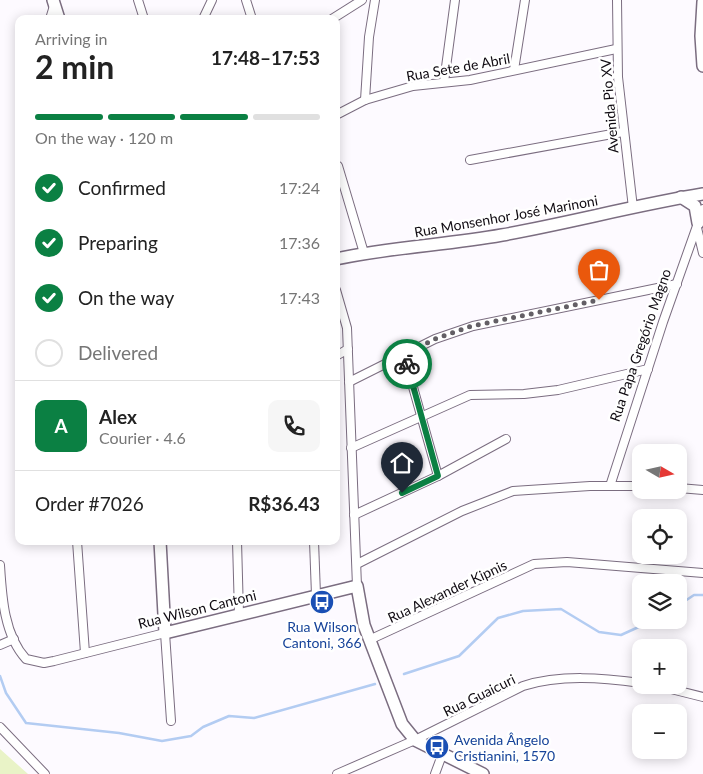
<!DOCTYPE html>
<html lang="en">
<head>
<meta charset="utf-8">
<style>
	:root { --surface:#fff; --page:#f6f6f6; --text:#222; --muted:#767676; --line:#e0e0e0; --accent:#0b8043 }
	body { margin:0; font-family:Lato,sans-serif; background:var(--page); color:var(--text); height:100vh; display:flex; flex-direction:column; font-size:19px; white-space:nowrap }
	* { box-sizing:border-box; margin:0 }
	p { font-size:16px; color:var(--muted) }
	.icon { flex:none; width:28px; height:28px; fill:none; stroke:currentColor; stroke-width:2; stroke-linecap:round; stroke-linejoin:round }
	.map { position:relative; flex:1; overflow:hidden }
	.details { position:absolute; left:15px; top:15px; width:325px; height:530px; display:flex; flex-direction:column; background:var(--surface); border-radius:10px; box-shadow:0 2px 12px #0003 }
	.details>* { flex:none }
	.needle { width:32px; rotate:99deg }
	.fabs { position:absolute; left:632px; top:444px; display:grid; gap:10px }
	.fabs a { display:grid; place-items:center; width:55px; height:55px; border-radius:10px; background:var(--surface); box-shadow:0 2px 12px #0003; font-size:25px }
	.pin { position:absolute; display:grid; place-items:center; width:42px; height:42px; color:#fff; margin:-51px -21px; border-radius:50% 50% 50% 0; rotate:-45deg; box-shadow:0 0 5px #0007 }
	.pin .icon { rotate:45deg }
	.courier { position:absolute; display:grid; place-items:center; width:50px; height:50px; margin:-25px; border:4px solid #0b8043; border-radius:50%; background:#fff; color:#222; box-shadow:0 1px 6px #0007 }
	.overview em { font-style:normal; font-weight:700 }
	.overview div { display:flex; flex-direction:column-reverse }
	.overview { display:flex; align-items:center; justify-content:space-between; height:85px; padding:0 20px }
	h1 { font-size:32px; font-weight:700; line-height:38px }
	.bar { display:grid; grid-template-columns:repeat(4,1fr); gap:8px 5px; align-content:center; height:60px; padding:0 20px }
	.bar i { height:6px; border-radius:4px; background:var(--line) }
	.bar .active { background:var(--accent) }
	.bar p { grid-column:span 4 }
	.line { display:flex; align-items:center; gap:12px; padding:0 20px; border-top:1px solid var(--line) }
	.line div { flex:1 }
	.round { display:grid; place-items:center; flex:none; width:52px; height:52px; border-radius:10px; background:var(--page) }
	ol { padding:0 20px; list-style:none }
	li { display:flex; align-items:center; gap:15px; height:55px }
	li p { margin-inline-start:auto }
	li .icon { padding:5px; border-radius:50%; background:var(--accent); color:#fff; stroke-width:4 }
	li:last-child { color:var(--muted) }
	li i { width:28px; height:28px; border:2px solid var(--line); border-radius:50% }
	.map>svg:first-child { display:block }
	.green { fill:#e9f3c7 }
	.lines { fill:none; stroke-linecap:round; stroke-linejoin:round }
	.stream { stroke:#b3ccf2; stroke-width:2.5 }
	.street-casing { stroke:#7b6d80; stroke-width:10 }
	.secondary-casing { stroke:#7b6d80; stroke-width:14 }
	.street { stroke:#fff; stroke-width:8 }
	.secondary { stroke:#fff; stroke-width:11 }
	.done { stroke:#635f65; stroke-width:5; stroke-dasharray:0 9 }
	.route { stroke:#0b8043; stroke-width:6 }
	.labels { text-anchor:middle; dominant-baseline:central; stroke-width:5; stroke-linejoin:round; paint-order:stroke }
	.street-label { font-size:14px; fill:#100b12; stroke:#fff }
	.transit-label { font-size:14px; fill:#164399; stroke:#fff }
</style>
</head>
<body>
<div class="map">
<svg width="703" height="774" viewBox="0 0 703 774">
	<rect width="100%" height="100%" fill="#fdfaff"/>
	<path class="green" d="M0,749l28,25h-28z"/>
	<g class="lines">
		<g class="stream">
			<path d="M679,605l15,-10h9"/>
			<path d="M404,674l55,-18 39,-38 25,-7 38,-2 38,23 22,3 33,-15"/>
			<path d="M0,676l6,17 20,30 93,10 43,8 29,-5 12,-9 26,-11 25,2 121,-34"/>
		</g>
		<g class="street-casing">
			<g id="street">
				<path d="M138,0l6,19"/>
				<path d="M246,0l6,19"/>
				<path d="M617,0l1,77 15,131"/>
				<path d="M50,19l4,-13"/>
				<path d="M203,19l9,-19"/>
				<path d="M332,19l30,-19"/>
				<path d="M514,70l11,-70"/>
				<path d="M444,82l11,-82"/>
				<path d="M365,100l4,-63 6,-37"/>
				<path d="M336,115l29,-15 48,-14 57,-6 146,-31"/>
				<path d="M470,160l153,-28"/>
				<path d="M338,166l26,87"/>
				<path d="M697,228l6,25"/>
				<path d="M336,290l11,38 10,258"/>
				<path d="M404,355l34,121"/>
				<path d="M336,356l12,-7"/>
				<path d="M349,382l86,-43 38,-13 204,-42"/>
				<path d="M351,448l119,-53 54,-1 34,-4 90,-21"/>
				<path d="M610,486l53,-164 40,-113"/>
				<path d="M679,488l24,2"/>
				<path d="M354,515l84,-39 68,-37"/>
				<path d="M77,541l8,112"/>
				<path d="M237,541l2,73"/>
				<path d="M314,541l2,54"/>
				<path d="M357,564l105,-53 51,-20 77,-5h51"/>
				<path d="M0,565c2,32 4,70 26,94l18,4 10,-2 111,-28 6,88"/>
				<path d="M369,640l165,-76 33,-2 136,11"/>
				<path d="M0,645l14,-6"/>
				<path d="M655,685l48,12"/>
				<path d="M0,727l45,47"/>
				<path d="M337,774l78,-34 108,-54c38,-12 80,-8 118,-3"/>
				<path d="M435,774l7,-19"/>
			</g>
		</g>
		<g class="secondary-casing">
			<g id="secondary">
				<path d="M53,0l6,19"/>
				<path d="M703,2l-2,34 2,30"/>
				<path d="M681,197l14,9 3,17"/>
				<path d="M336,259c55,-12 111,-14 166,-24 67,-12 134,-30 201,-41"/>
				<path d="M160,541l5,92 192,-47 7,39 38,99 13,16 68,34"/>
			</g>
		</g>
		<use href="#street" class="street"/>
		<use href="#secondary" class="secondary"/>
	</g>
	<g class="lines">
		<path class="done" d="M407,364l-3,-9 31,-16 37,-13 127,-26"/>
		<path class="route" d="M402,493l36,-17 -31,-112"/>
	</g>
	<defs>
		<g id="bus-disc" transform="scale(1.25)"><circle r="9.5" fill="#1a4fb4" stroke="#fff"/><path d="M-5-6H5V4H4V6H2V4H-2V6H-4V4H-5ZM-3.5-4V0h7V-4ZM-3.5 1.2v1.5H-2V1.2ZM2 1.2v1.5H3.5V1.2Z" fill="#fff"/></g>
	</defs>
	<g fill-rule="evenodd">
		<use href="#bus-disc" x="322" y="602"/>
		<use href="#bus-disc" x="437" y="747"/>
	</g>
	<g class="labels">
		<g class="street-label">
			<text transform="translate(458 67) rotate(-10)">Rua Sete de Abril</text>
			<text transform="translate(609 106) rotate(-95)">Avenida Pio XV</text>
			<text transform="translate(506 216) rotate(-10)">Rua Monsenhor José Marinoni</text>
			<text transform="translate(640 345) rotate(-71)">Rua Papa Gregório Magno</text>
			<text transform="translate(447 591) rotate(-25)">Rua Alexander Kipnis</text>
			<text transform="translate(197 609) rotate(-14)">Rua Wilson Cantoni</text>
			<text transform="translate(479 695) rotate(-26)">Rua Guaicuri</text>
		</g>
		<g class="transit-label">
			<text x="322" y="626">Rua Wilson<tspan x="322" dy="16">Cantoni, 366</tspan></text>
			<text x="454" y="739" text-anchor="start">Avenida Ângelo<tspan x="454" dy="16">Cristianini, 1570</tspan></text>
		</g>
	</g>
</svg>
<div class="fabs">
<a><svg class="needle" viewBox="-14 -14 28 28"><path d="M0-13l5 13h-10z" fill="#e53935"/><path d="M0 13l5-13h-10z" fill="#767676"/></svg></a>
<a><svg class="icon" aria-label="locate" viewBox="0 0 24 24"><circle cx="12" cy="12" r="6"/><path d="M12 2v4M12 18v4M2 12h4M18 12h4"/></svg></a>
<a><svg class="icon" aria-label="layers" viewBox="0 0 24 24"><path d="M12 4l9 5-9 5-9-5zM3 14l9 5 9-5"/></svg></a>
<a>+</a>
<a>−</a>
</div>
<div class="pin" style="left:599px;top:300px;background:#ea580c"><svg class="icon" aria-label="bag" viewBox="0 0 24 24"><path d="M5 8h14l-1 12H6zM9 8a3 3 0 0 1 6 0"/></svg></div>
<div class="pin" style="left:402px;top:493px;background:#1f2937"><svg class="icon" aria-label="home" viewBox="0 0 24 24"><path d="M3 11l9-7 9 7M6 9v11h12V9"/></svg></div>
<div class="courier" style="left:407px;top:364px"><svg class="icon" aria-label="bike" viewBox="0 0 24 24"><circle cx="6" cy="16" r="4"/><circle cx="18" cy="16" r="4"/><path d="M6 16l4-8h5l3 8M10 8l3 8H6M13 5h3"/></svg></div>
<section class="details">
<div class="overview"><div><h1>2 min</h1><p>Arriving in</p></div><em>17:48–17:53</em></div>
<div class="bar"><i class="active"></i><i class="active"></i><i class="active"></i><i></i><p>On the way · 120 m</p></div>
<ol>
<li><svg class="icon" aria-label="check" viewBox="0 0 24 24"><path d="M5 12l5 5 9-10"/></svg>Confirmed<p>17:24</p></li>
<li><svg class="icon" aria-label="check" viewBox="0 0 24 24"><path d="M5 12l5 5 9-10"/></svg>Preparing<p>17:36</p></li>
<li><svg class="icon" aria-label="check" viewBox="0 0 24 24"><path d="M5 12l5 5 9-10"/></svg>On the way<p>17:43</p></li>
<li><i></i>Delivered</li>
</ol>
<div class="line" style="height:90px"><b class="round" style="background:var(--accent);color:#fff">A</b><div><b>Alex</b><p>Courier · 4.6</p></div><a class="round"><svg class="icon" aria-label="phone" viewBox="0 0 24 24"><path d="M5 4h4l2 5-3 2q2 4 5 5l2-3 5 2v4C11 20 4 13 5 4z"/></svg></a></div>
<div class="line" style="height:65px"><div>Order #7026</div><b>R$36.43</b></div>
</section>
</div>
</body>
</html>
